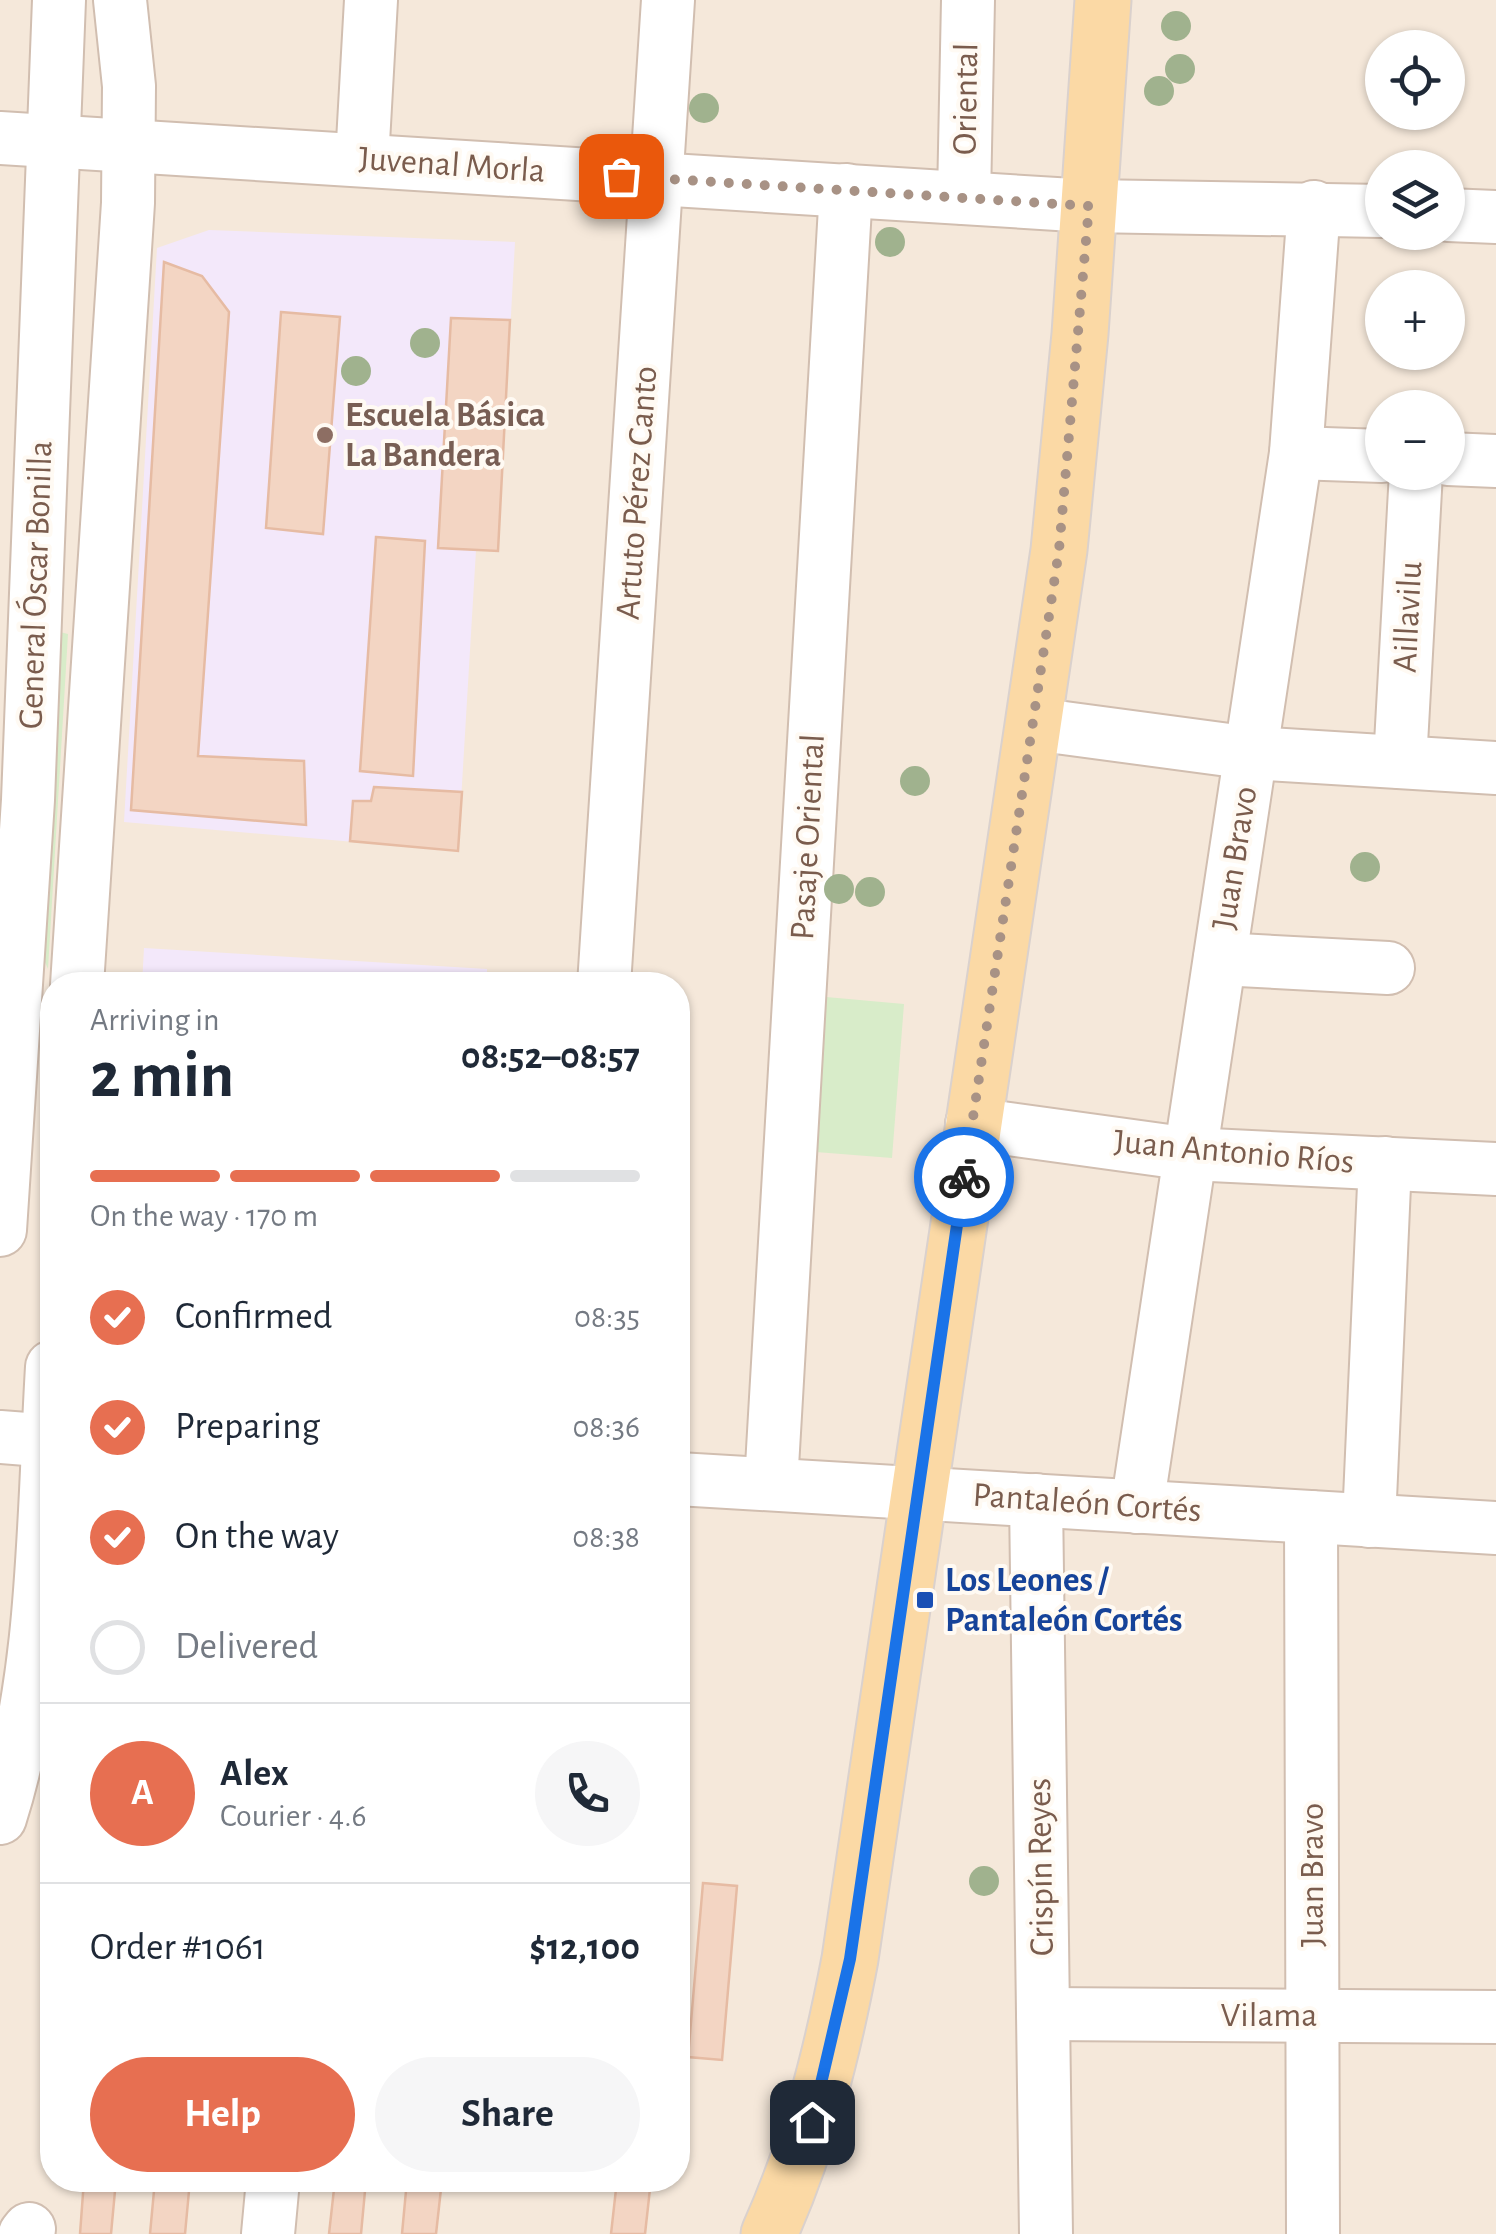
<!DOCTYPE html>
<html lang="en">
<head>
<meta charset="utf-8">
<style>
	:root { --surface:#fff; --page:#f6f6f7; --text:#1f2937; --muted:#747a83; --line:#e0e1e3; --accent:#e76f51 }
	body { margin:0; font-family:"Alegreya Sans",sans-serif; background:var(--page); color:var(--text); height:100vh; display:flex; flex-direction:column; font-size:38px; white-space:nowrap }
	* { box-sizing:border-box; margin:0 }
	p { font-size:32px; color:var(--muted) }
	.icon { flex:none; width:55px; height:55px; fill:none; stroke:currentColor; stroke-width:2; stroke-linecap:round; stroke-linejoin:round }
	.map { position:relative; flex:1; overflow:hidden }
	.panel { position:absolute; left:40px; top:972px; width:650px; height:1220px; display:flex; flex-direction:column; background:var(--surface); border-radius:40px; box-shadow:0 2px 8px #0004 }
	.panel>* { flex:none }
	.tools { position:absolute; left:1365px; top:30px; display:grid; gap:20px }
	.tools a { display:grid; place-items:center; width:100px; height:100px; border-radius:50%; background:var(--surface); box-shadow:0 2px 8px #0004; font-size:50px }
	.pin { position:absolute; display:grid; place-items:center; width:85px; height:85px; color:#fff; margin:-42px; border-radius:20px; box-shadow:0 5px 15px #0006 }
	.courier { position:absolute; display:grid; place-items:center; width:100px; height:100px; margin:-50px; border:8px solid #1a73e8; border-radius:50%; background:#fff; color:#222; box-shadow:0 2px 12px #0007 }
	.summary em { font-style:normal; font-weight:600 }
	.summary div { display:flex; flex-direction:column-reverse }
	.summary { display:flex; align-items:center; justify-content:space-between; height:170px; padding:0 50px }
	h1 { font-size:65px; font-weight:600; line-height:75px }
	.bar { display:grid; grid-template-columns:repeat(4,1fr); gap:15px 10px; align-content:center; height:120px; padding:0 50px }
	.bar i { height:12px; border-radius:8px; background:var(--line) }
	.bar .current { background:var(--accent) }
	.bar p { grid-column:span 4 }
	.line { display:flex; align-items:center; gap:25px; padding:0 50px; border-top:2px solid var(--line) }
	.line div { flex:1 }
	.round { display:grid; place-items:center; flex:none; width:105px; height:105px; border-radius:52px; background:var(--page) }
	ol { padding:0 50px; list-style:none }
	li { display:flex; align-items:center; gap:30px; height:110px }
	li p { margin-inline-start:auto }
	li .icon { padding:10px; border-radius:50%; background:var(--accent); color:#fff; stroke-width:4 }
	li:last-child { color:var(--muted) }
	li i { width:55px; height:55px; border:5px solid var(--line); border-radius:50% }
	.cta { display:flex; gap:20px; margin-top:auto; padding:20px 50px }
	.cta a { flex:1; height:115px; border-radius:60px; background:var(--accent); color:#fff; font-size:40px; font-weight:600; line-height:115px; text-align:center }
	.cta a+a { background:var(--page); color:var(--text) }
	.map>svg:first-child { display:block }
	.residential { fill:#f5e8da; fill-rule:evenodd }
	.education { fill:#f3e8fa }
	.green { fill:#d8ecc9 }
	.building { fill:#f3d5c3; stroke:#e6bba3; stroke-width:2.5 }
	.lines { fill:none; stroke-linecap:round; stroke-linejoin:round }
	.minor-casing { stroke:#d1beb0; stroke-width:56 }
	.major-casing { stroke:#dad1cd; stroke-width:59 }
	.minor { stroke:#fff; stroke-width:52 }
	.major { stroke:#fbd9a5; stroke-width:55 }
	.tree { fill:#a0b28e }
	.done { stroke:#a89285; stroke-width:10; stroke-dasharray:0 18 }
	.route { stroke:#1a73e8; stroke-width:12 }
	.education-dot { fill:#8d6e63; stroke:#fffaf3; stroke-width:4 }
	.transit-dot { fill:#1a4fb4; stroke:#fffaf3; stroke-width:4 }
	.labels { text-anchor:middle; dominant-baseline:central; stroke-width:8; stroke-linejoin:round; paint-order:stroke }
	.street-label { font-size:35px; fill:#7a5c4d; stroke:#fffaf3 }
	.education-label { font-size:35px; font-weight:bold; fill:#785e54; stroke:#fffaf3; text-anchor:start }
	.transit-label { font-size:35px; font-weight:bold; fill:#164399; stroke:#fffaf3; text-anchor:start }
</style>
</head>
<body>
<div class="map">
<svg width="1496" height="2234" viewBox="0 0 1496 2234">
	<rect width="100%" height="100%" fill="#fdf6ec"/>
	<path class="residential" d="M0,0h1496v2234h-1496zM1382,48h66v64h-66zM1382,168h66v64h-66zM1382,288h66v64h-66zM1382,408h66v64h-66zM52,985h626v1195h-626z"/>
	<g class="education">
		<path d="M209,230l306,12 -17,309 -22,-1 -18,301 -334,-29 33,-574z"/>
		<path d="M144,948l343,21v16h-345z"/>
	</g>
	<g class="green">
		<path d="M48,629l20,5 -20,335 -13,-30z"/>
		<path d="M815,996l89,8 -12,154 -89,-7z"/>
	</g>
	<g class="building">
		<path d="M164,262l38,14 27,36 -31,444 106,5 2,64 -175,-15z"/>
		<path d="M281,312l59,5 -17,217 -57,-6z"/>
		<path d="M451,318l59,2 -12,231 -60,-3z"/>
		<path d="M376,537l49,4 -12,235 -53,-5z"/>
		<path d="M374,787l88,5 -4,59 -108,-10 3,-40h18z"/>
		<path d="M703,1883l34,3 -15,174 -34,-3z"/>
		<path d="M84,2180h32l-5,54h-31z"/>
		<path d="M155,2180h35l-5,54h-35z"/>
		<path d="M335,2180h31l-5,54h-32z"/>
		<path d="M407,2180h35l-6,54h-34z"/>
		<path d="M617,2180h34l-6,54h-34z"/>
	</g>
	<g class="lines">
		<g class="minor-casing">
			<g id="minor">
				<path d="M0,138l1089,68 293,5"/>
				<path d="M362,160l9,-160"/>
				<path d="M964,198l4,-198"/>
				<path d="M1448,215l48,2"/>
				<path d="M1296,453l86,3"/>
				<path d="M1448,459l48,2"/>
				<path d="M1034,724l217,29 245,15"/>
				<path d="M1400,762l16,-290"/>
				<path d="M1220,959l168,9"/>
				<path d="M77,985l51,-782 1,-117 -9,-86"/>
				<path d="M604,985l64,-985"/>
				<path d="M972,1124l218,30 306,15"/>
				<path d="M0,1230l28,-430 31,-800"/>
				<path d="M0,1437l52,4"/>
				<path d="M678,1479l818,49"/>
				<path d="M771,1484l75,-1294"/>
				<path d="M1036,1500l10,734"/>
				<path d="M1137,1507l159,-1054 18,-246"/>
				<path d="M1311,1517l2,717"/>
				<path d="M1369,1521l16,-358"/>
				<path d="M0,1818c46,-145 43,-301 52,-451"/>
				<path d="M1043,2014l453,3"/>
				<path d="M25,2234l4,-5"/>
				<path d="M268,2234l5,-54"/>
			</g>
		</g>
		<g class="major-casing">
			<path id="major" d="M769,2234c40,-89 63,-180 81,-275l209,-1409 21,-216 23,-334"/>
		</g>
		<use href="#minor" class="minor"/>
		<use href="#major" class="major"/>
	</g>
	<g class="tree">
		<circle cx="1176" cy="26" r="15"/>
		<circle cx="1180" cy="69" r="15"/>
		<circle cx="1159" cy="91" r="15"/>
		<circle cx="704" cy="108" r="15"/>
		<circle cx="890" cy="242" r="15"/>
		<circle cx="425" cy="343" r="15"/>
		<circle cx="356" cy="371" r="15"/>
		<circle cx="915" cy="781" r="15"/>
		<circle cx="1365" cy="867" r="15"/>
		<circle cx="839" cy="889" r="15"/>
		<circle cx="870" cy="892" r="15"/>
		<circle cx="984" cy="1881" r="15"/>
	</g>
	<g class="lines">
		<path class="done" d="M621,176l468,30 -30,344 -95,627"/>
		<path class="route" d="M812,2122l38,-163 114,-782"/>
	</g>
	<circle class="education-dot" cx="325" cy="435" r="10"/>
	<rect class="transit-dot" x="915" y="1590" width="20" height="20" rx="5"/>
	<g class="labels">
		<g class="street-label">
			<text transform="translate(966 99) rotate(-89)">Oriental</text>
			<text transform="translate(452 165) rotate(4)">Juvenal Morla</text>
			<text transform="translate(637 493) rotate(-86)">Artuto Pérez Canto</text>
			<text transform="translate(36 585) rotate(-88)">General Óscar Bonilla</text>
			<text transform="translate(1408 617) rotate(-87)">Aillavilu</text>
			<text transform="translate(808 837) rotate(-87)">Pasaje Oriental</text>
			<text transform="translate(1235 858) rotate(-81)">Juan Bravo</text>
			<text transform="translate(1234 1152) rotate(5)">Juan Antonio Ríos</text>
			<text transform="translate(1087 1503) rotate(4)">Pantaleón Cortés</text>
			<text transform="translate(1041 1867) rotate(-91)">Crispín Reyes</text>
			<text transform="translate(1312 1875) rotate(-90)">Juan Bravo</text>
			<text x="1269" y="2015">Vilama</text>
		</g>
		<g class="education-label">
			<text x="345" y="415">Escuela Básica<tspan x="345" dy="40">La Bandera</tspan></text>
		</g>
		<g class="transit-label">
			<text x="945" y="1580">Los Leones /<tspan x="945" dy="40">Pantaleón Cortés</tspan></text>
		</g>
	</g>
</svg>
<div class="tools">
<a><svg class="icon" aria-label="locate" viewBox="0 0 24 24"><circle cx="12" cy="12" r="6"/><path d="M12 2v4M12 18v4M2 12h4M18 12h4"/></svg></a>
<a><svg class="icon" aria-label="layers" viewBox="0 0 24 24"><path d="M12 4l9 5-9 5-9-5zM3 14l9 5 9-5"/></svg></a>
<a>+</a>
<a>−</a>
</div>
<div class="pin" style="left:621px;top:176px;background:#ea580c"><svg class="icon" aria-label="bag" viewBox="0 0 24 24"><path d="M5 8h14l-1 12H6zM9 8a3 3 0 0 1 6 0"/></svg></div>
<div class="pin" style="left:812px;top:2122px;background:#1f2937"><svg class="icon" aria-label="home" viewBox="0 0 24 24"><path d="M3 11l9-7 9 7M6 9v11h12V9"/></svg></div>
<div class="courier" style="left:964px;top:1177px"><svg class="icon" aria-label="bike" viewBox="0 0 24 24"><circle cx="6" cy="16" r="4"/><circle cx="18" cy="16" r="4"/><path d="M6 16l4-8h5l3 8M10 8l3 8H6M13 5h3"/></svg></div>
<section class="panel">
<div class="summary"><div><h1>2 min</h1><p>Arriving in</p></div><em>08:52–08:57</em></div>
<div class="bar"><i class="current"></i><i class="current"></i><i class="current"></i><i></i><p>On the way · 170 m</p></div>
<ol>
<li><svg class="icon" aria-label="check" viewBox="0 0 24 24"><path d="M5 12l5 5 9-10"/></svg>Confirmed<p>08:35</p></li>
<li><svg class="icon" aria-label="check" viewBox="0 0 24 24"><path d="M5 12l5 5 9-10"/></svg>Preparing<p>08:36</p></li>
<li><svg class="icon" aria-label="check" viewBox="0 0 24 24"><path d="M5 12l5 5 9-10"/></svg>On the way<p>08:38</p></li>
<li><i></i>Delivered</li>
</ol>
<div class="line" style="height:180px"><b class="round" style="background:var(--accent);color:#fff">A</b><div><b>Alex</b><p>Courier · 4.6</p></div><a class="round"><svg class="icon" aria-label="phone" viewBox="0 0 24 24"><path d="M5 4h4l2 5-3 2q2 4 5 5l2-3 5 2v4C11 20 4 13 5 4z"/></svg></a></div>
<div class="line" style="height:130px"><div>Order #1061</div><b>$12,100</b></div>
<div class="cta"><a>Help</a><a>Share</a></div>
</section>
</div>
</body>
</html>
